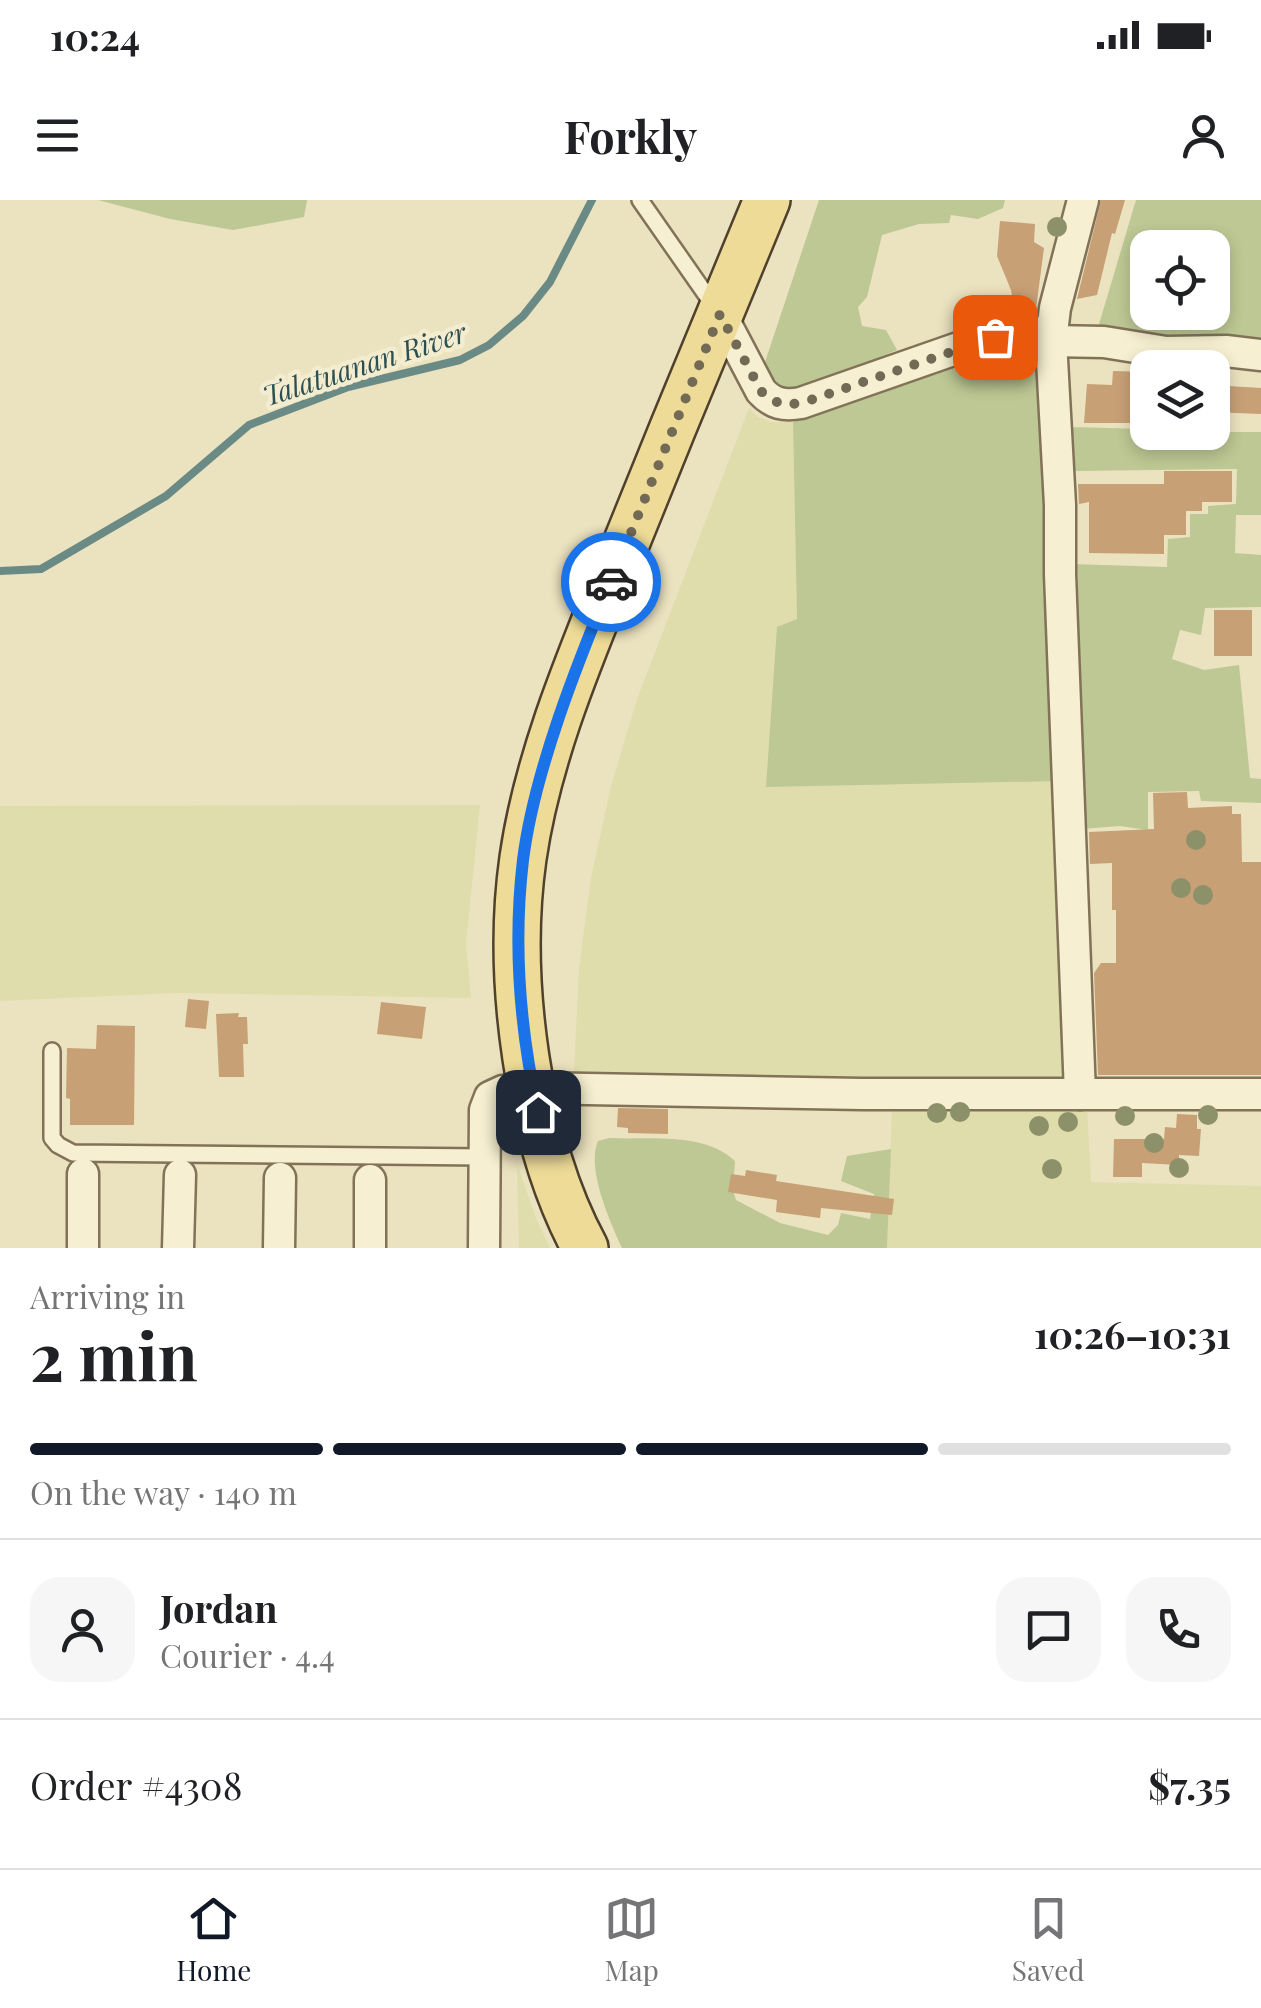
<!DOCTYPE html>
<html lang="en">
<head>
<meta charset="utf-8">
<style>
	:root { --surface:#fff; --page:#f6f6f6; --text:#202124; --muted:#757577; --line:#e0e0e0; --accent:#111827 }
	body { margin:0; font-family:"Playfair Display",serif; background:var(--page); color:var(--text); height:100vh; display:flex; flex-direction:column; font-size:38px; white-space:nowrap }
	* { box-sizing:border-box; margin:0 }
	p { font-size:32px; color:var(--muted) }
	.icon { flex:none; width:55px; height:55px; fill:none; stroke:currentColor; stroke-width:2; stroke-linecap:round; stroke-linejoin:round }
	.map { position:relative; height:1048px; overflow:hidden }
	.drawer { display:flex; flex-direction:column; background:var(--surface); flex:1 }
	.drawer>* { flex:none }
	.fabs { position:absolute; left:1130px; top:30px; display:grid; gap:20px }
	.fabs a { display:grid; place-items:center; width:100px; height:100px; border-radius:20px; background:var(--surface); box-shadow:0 5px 15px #0003; font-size:50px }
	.pin { position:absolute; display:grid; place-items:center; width:85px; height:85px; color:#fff; margin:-42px; border-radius:20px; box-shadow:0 5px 15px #0006 }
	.courier { position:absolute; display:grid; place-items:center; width:100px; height:100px; margin:-50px; border:8px solid #1a73e8; border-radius:50%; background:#fff; color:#222; box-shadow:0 2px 12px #0007 }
	.summary em { font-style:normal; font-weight:700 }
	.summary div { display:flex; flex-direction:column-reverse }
	.summary { display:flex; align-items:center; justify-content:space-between; height:170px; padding:0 30px }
	h1 { font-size:65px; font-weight:700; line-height:75px }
	.bar { display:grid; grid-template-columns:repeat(4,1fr); gap:15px 10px; align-content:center; height:120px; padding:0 30px }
	.bar i { height:12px; border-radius:8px; background:var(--line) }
	.bar .on { background:var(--accent) }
	.bar p { grid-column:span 4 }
	.line { display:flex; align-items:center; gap:25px; padding:0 30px; border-top:2px solid var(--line) }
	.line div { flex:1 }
	.round { display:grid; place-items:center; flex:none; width:105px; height:105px; border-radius:30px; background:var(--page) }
	.status { display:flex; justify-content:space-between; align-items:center; height:70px; padding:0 50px; background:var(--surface); direction:ltr }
	.status svg { height:28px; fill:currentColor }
	header { display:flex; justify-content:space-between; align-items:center; height:130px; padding:0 30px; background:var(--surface); font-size:45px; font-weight:700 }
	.tab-bar { display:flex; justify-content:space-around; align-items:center; height:140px; border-top:2px solid var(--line); background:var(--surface); font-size:28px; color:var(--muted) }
	.tab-bar a { display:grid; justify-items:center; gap:5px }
	.tab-bar .on { color:var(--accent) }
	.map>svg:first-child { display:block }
	.farmland { fill:#e0ddad }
	.green { fill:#bdc894; fill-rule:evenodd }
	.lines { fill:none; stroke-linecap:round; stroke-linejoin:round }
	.stream { stroke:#6a8a85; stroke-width:8 }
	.building { fill:#c7a076 }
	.service-casing { stroke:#827358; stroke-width:20 }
	.minor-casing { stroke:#827358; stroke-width:35 }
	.primary-casing { stroke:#50412d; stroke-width:50 }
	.service { stroke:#f6efd1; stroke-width:15 }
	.minor { stroke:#f6efd1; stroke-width:30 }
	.primary { stroke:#eddb97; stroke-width:45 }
	.tree { fill:#8c916a }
	.done { stroke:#736a55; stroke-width:10; stroke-dasharray:0 18 }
	.route { stroke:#1a73e8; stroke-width:12 }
	.labels { text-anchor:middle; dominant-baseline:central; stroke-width:9; stroke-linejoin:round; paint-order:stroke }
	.water-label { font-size:28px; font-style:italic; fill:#2c5052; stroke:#f3ecce }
</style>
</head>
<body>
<div class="status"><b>10:24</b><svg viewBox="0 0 49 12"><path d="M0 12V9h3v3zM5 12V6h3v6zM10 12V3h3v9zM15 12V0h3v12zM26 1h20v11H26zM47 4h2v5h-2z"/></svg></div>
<header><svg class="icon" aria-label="menu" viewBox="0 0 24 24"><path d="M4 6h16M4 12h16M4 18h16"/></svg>Forkly<svg class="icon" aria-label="person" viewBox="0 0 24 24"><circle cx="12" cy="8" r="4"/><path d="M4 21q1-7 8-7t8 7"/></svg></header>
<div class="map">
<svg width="1261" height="1048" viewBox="0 0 1261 1048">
	<rect width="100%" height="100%" fill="#ebe2bf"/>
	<g class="farmland">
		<path d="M749,208l9,9 13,5h22l4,198 262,161 6,291 -5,9h-315l-171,-9 5,-104 12,-90 20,-92 26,-87z"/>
		<path d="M480,605l-14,139 5,54 -295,-5 -176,8v-195z"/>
		<path d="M1087,905l4,77 170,4v62h-374l5,-140z"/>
		<path d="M517,964l19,54 14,30h-31z"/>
	</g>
	<g class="green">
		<path d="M98,0h209l-3,17 -71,13 -63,-11z"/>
		<path d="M819,0h186l-2,8 -25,11 -27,-4 -2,8 -30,1 -37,11 -15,62 -9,10 4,19 24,4 11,20c-24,10 -86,42 -109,41 -11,-1 -19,-10 -27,-17z"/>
		<path d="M1136,0h125v147l-164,-16zM1148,48h64v64h-64z"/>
		<path d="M1019,140l21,10 4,178 15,253 -293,6 11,-160 20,-8 -4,-197z"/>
		<path d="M1069,227l78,2 1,3h113v83h-25l-1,38 26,2v52l-56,1 -4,27 -21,-5 -8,29 32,11 35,-5 11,113 11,1v24l-60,-2 -2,-10 -51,1v38l-28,-4 -39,3 -10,-265 96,3 1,-28 22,-2v-23h18v-8l28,-2 1,-35 -163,2z"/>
		<path d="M609,938c40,2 95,-6 126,23l-2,29 3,10 44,23 48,12 10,-10 3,-12 29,6 4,-25 -33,-13 6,-25 44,-7 -4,99h-265c-12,-26 -36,-80 -24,-107z"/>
	</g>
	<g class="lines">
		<path class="stream" d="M0,371l41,-2 125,-73 83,-71 99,-38 112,-27 29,-15 34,-29 27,-34 42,-82"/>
	</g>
	<g class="building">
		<path d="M1101,0h24l-10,34 -3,-1 -15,62 -20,4z"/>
		<path d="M1000,21l35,3 -1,18 10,6 -8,61 -21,3 -4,-22 -14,-34z"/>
		<path d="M1113,171l35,1v51h-64l3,-39 25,1z"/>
		<path d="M1212,185l49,3v26l-49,-2z"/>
		<path d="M1164,271h68v31h-30v9h-16v24h-22v19l-75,-1v-51l-10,2 -1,-20h86z"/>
		<rect x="1214" y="410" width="38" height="46"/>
		<path d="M1187,592l1,16 44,-2v8h9l1,48h19v213h-163l-4,-102 7,-10h15v-53h-4v-47l-22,1 -1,-32 65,-3 -1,-36z"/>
		<path d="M188,799l21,2 -3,28 -21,-2z"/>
		<path d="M381,802l45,5 -4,32 -45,-5z"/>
		<path d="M239,813l-1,4h9l1,27h-5l1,33h-25l-3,-63z"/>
		<path d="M97,825l38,1 -1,99h-64v-26l-4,-1 1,-50 29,1z"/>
		<path d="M618,908l50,1v25l-40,-1v-5l-11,-1z"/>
		<path d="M1177,914l20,1v14h4l-2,27 -20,-1v10l-37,-2v14h-29l1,-38h50l1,-12 11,1z"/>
		<path d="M746,970l31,5 -1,6 118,18 -2,16 -71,-7 -1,10 -44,-6 1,-12 -49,-8 3,-18 14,2z"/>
	</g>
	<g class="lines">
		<g class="service-casing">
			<g id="service">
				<path d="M640,0l74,106"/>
				<path d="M52,851v87l6,7 15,8 411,4"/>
			</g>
		</g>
		<g class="minor-casing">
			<g id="minor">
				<path d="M720,113l41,78c12,13 23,15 40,12l169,-59 49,-14 17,2 15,9 53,1 62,10 60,-1 35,4"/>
				<path d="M1080,894l-20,-520v-69l-9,-164 4,-33 28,-108"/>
				<path d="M83,1048v-74"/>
				<path d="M178,1048l2,-73"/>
				<path d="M279,1048l1,-70"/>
				<path d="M370,1048v-68"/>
				<path d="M484,1048l1,-138 5,-13 13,-6 30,-3 329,6h399"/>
			</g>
		</g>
		<g class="primary-casing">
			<path id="primary" d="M585,1048c-58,-107 -79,-271 -62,-390 15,-104 59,-205 98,-302 48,-119 96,-237 146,-356"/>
		</g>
		<use href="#service" class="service"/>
		<use href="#minor" class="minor"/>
		<use href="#primary" class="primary"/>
	</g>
	<g class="tree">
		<circle cx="1057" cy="27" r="10"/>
		<circle cx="1196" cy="640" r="10"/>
		<circle cx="1181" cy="688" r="10"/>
		<circle cx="1203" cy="695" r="10"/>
		<circle cx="960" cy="912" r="10"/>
		<circle cx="937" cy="913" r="10"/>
		<circle cx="1208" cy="915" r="10"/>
		<circle cx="1125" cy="916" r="10"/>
		<circle cx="1068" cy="922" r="10"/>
		<circle cx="1039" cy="926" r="10"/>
		<circle cx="1154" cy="943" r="10"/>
		<circle cx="1179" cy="968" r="10"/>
		<circle cx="1052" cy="969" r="10"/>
	</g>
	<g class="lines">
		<path class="done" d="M611,382l109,-268 41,77c12,13 23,14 41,12l193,-66"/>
		<path class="route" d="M538,912c-18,-82 -25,-168 -15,-252 11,-88 54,-196 88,-278"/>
	</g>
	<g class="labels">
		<g class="water-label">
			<text transform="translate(364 163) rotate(-18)">Talatuanan River</text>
		</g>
	</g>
</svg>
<div class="fabs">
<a><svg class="icon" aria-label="locate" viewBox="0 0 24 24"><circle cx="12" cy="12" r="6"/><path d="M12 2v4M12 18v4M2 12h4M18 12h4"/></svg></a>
<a><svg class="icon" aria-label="layers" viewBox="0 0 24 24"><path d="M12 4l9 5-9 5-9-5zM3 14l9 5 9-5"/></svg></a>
</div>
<div class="pin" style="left:995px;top:137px;background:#ea580c"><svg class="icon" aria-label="bag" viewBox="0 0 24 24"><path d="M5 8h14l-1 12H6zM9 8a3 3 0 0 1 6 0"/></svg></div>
<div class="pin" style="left:538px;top:912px;background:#1f2937"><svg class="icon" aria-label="home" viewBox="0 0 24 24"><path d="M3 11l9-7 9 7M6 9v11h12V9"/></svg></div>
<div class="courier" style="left:611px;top:382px"><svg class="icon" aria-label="car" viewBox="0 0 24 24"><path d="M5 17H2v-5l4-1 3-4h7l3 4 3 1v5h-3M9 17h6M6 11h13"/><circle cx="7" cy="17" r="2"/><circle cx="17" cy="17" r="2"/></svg></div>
</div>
<section class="drawer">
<div class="summary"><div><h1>2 min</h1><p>Arriving in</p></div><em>10:26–10:31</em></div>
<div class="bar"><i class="on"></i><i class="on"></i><i class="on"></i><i></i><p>On the way · 140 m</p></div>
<div class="line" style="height:180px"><a class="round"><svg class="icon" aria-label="person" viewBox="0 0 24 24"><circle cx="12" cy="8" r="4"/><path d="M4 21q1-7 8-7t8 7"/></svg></a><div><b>Jordan</b><p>Courier · 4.4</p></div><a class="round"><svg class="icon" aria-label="chat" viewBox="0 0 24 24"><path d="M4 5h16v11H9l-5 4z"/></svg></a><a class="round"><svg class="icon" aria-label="phone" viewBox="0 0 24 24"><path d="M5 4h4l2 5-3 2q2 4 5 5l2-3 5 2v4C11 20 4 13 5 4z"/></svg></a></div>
<div class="line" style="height:130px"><div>Order #4308</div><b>$7.35</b></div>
</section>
<nav class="tab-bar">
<a class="on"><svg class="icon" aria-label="home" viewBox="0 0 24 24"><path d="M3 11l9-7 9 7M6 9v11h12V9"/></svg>Home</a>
<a><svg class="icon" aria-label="map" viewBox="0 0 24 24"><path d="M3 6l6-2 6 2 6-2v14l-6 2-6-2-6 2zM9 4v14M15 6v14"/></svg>Map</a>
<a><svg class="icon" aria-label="saved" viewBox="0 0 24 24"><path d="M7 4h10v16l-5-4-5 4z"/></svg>Saved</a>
</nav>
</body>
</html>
